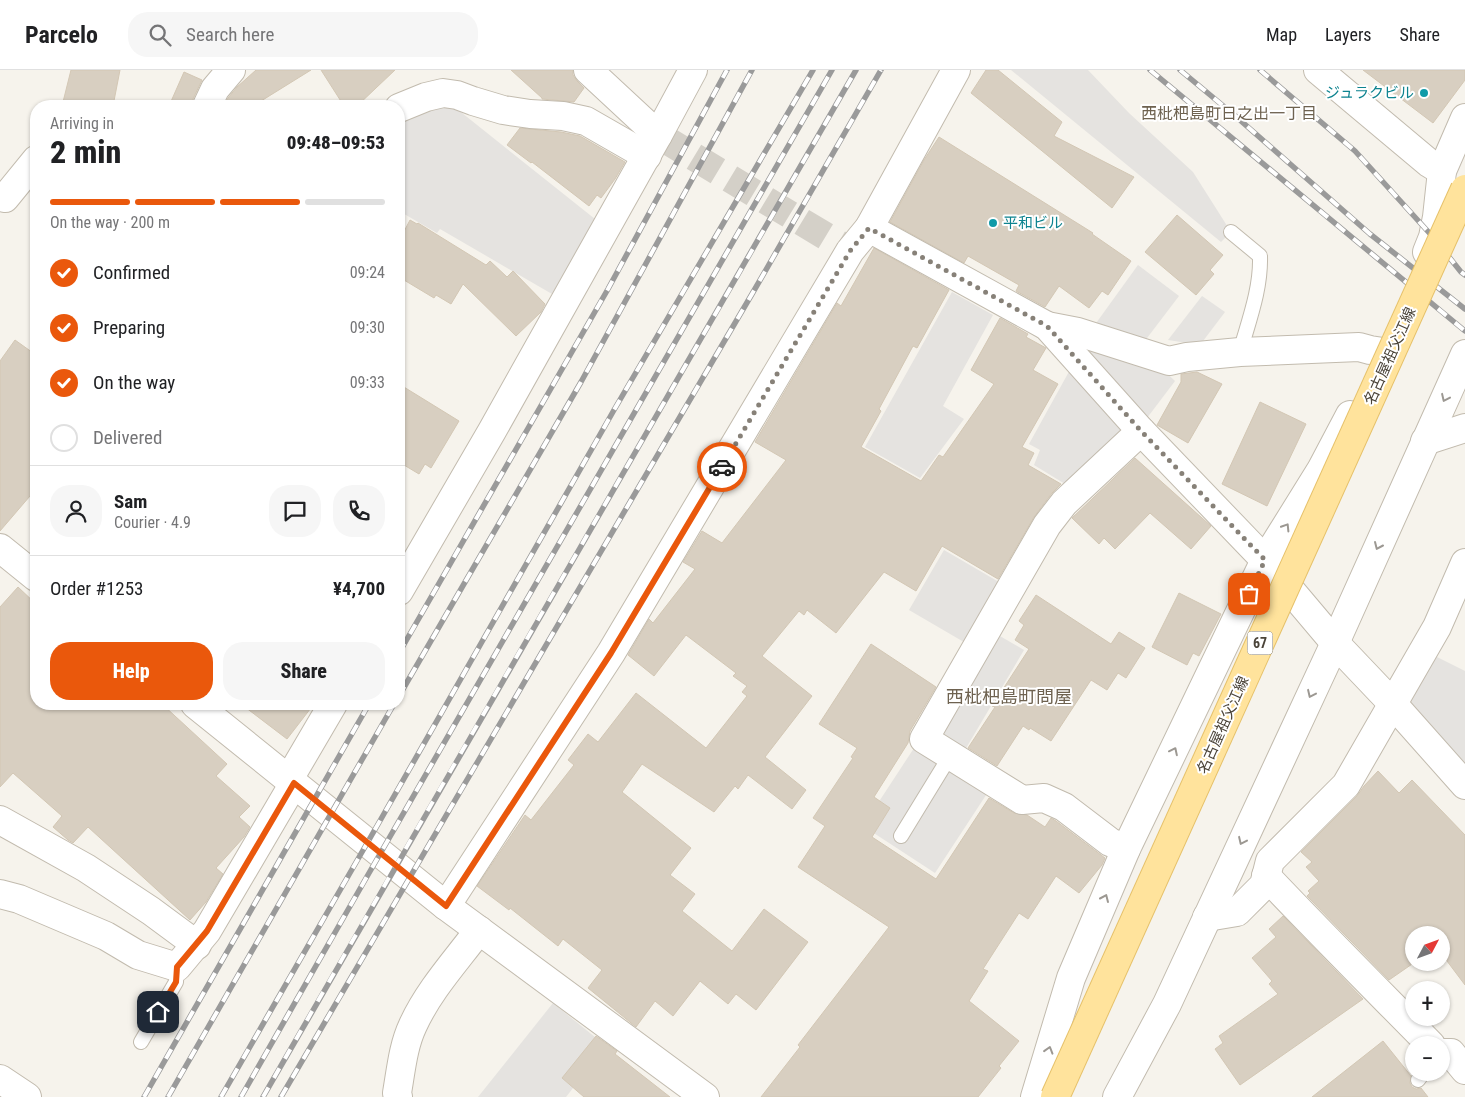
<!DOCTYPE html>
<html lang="en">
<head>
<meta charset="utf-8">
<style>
	:root { --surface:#fff; --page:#f6f6f6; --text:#202124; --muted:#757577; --line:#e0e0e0; --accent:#ea580c }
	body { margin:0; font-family:"Roboto Condensed","Noto Sans JP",sans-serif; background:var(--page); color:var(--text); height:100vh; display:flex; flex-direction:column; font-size:19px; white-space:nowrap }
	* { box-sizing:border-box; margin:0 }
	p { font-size:16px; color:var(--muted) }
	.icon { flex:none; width:28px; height:28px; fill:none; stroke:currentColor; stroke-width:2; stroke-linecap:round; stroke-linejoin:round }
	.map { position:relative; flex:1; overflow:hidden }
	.drawer { position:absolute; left:30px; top:30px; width:375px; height:610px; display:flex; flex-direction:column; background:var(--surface); border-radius:20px; box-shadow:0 1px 4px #0004 }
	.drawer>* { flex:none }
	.needle { width:32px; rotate:49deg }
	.tools { position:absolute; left:1405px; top:856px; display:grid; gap:10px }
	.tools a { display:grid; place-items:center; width:45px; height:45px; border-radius:50%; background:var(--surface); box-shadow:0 1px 4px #0004; font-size:25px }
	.pin { position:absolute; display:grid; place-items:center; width:42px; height:42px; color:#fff; margin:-21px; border-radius:10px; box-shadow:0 2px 8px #0006 }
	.courier { position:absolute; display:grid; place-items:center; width:50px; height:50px; margin:-25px; border:4px solid #ea580c; border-radius:50%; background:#fff; color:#222; box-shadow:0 1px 6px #0007 }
	.summary em { font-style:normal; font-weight:800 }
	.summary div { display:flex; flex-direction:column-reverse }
	.summary { display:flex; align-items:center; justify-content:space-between; height:85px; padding:0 20px }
	h1 { font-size:32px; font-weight:800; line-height:38px }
	.bar { display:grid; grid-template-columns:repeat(4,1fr); gap:8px 5px; align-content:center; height:60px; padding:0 20px }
	.bar i { height:6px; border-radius:4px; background:var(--line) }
	.bar .active { background:var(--accent) }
	.bar p { grid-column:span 4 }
	.line { display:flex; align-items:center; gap:12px; padding:0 20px; border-top:1px solid var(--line) }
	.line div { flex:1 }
	.round { display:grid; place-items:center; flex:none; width:52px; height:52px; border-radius:20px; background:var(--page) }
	ol { padding:0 20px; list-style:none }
	li { display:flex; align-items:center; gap:15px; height:55px }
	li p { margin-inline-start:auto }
	li .icon { padding:5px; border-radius:50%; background:var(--accent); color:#fff; stroke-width:4 }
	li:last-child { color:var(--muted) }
	li i { width:28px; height:28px; border:2px solid var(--line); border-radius:50% }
	.cta { display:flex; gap:10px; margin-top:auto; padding:10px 20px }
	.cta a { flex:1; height:58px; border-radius:20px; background:var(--accent); color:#fff; font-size:20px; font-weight:800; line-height:58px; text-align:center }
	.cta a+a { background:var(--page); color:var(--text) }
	header { display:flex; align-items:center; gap:30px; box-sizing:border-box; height:70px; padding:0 25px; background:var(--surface); border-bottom:1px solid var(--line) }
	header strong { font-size:24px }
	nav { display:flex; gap:28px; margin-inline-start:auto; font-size:18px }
	.search { width:350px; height:45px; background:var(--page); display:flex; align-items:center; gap:12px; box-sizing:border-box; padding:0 18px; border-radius:20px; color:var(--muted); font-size:19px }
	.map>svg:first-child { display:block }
	.parking { fill:#e5e3e0 }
	.building { fill:#d8cfc1; stroke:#d3c7b4 }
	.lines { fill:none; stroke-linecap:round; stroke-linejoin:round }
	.minor-tunnel { stroke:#d4d0c8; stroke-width:28; stroke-dasharray:28 14; stroke-linecap:butt }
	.service-casing { stroke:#c2bbae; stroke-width:16 }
	.minor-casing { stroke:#c2bbae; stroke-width:30 }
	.tertiary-casing { stroke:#c2bbae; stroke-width:30 }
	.service { stroke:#fff; stroke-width:14 }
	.minor { stroke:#fff; stroke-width:28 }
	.tertiary { stroke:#fff; stroke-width:28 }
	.rail-casing { stroke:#9a9a9a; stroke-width:5.5 }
	.rail { stroke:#fff; stroke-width:4; stroke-dasharray:11; stroke-linecap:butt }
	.primary-bridge-casing { stroke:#e6c16a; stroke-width:30; stroke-linecap:butt }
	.primary-bridge { stroke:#ffe39c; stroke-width:28 }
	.oneway { stroke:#9c9892 }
	.done { stroke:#878178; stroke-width:5; stroke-dasharray:0 9 }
	.route { stroke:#ea580c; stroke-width:6 }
	.culture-dot { fill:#0f9aa8; stroke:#fff; stroke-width:2 }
	.labels { text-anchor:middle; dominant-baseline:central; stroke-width:4; stroke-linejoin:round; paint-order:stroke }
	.shield { fill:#fff; stroke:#817c74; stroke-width:1 }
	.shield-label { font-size:14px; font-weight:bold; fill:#4b4439 }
	.culture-label { font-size:15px; fill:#0d838f; stroke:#fff; text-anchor:end }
	.street-label { font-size:15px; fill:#4b4439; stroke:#fff }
	.neighbourhood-label { font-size:16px; fill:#6e6250; stroke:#fff }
	.quarter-label { font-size:18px; fill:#6e6250; stroke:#fff }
</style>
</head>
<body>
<header>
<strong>Parcelo</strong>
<div class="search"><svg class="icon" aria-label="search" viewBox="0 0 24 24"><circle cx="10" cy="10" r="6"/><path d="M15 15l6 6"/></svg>Search here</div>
<nav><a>Map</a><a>Layers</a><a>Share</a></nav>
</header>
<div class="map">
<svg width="1465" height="1027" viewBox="0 0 1465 1027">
	<rect width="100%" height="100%" fill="#f6f3ec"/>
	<g class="parking">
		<path d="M1011,0h77l41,43 64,59 38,60 -10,10z"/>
		<path d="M452,35l143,114 -43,75 -112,-65 -3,4 -38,-22v-94z"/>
		<path d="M1138,195l41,31 -35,46 -50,-16z"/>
		<path d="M952,222l41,23 -50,91 21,13 -44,59 -55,-31z"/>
		<path d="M1202,226l23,16 -25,33 -32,-5z"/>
		<path d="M1084,278l72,15 19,18 -28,37z"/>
		<path d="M1071,298l58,62 -59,57 -36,-22 6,-15 -11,-6z"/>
		<path d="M944,480l60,35 -35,60 -60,-35z"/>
		<path d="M993,562l31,18 -62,105 -30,-18z"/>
		<path d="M1435,586l30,15v93l-60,-65z"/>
		<path d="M918,672l72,47 -55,84 -72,-47z"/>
		<path d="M553,933l53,43 -40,51h-88z"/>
	</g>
	<g class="building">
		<path d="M71,0h49l-7,36h-51z"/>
		<path d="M256,0h55l-58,36h-29l4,-8 9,-11z"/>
		<path d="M321,0h74l-38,36h-13z"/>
		<path d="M511,0h62v5l4,6 7,7 -10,14 -32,-3v-1z"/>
		<path d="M986,0h12l64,52 -8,14 80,41 -22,31 -141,-115z"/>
		<path d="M1363,0h102v10l-32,43z"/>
		<path d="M184,2l18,8 -9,19 -1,7h-23z"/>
		<path d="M520,58l41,4 19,4 45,26 -10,17 -14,19 -4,-3 -8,11 -57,-44 -1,1 -24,-18z"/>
		<path d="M939,67l154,96 -1,1 39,27 -23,34 -6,-4 -13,17 -30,-22 -14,21 -29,-16 3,-6 -51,-29 -4,7 -74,-41 34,-62z"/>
		<path d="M1177,145l46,40 -13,15 4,4 -18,21 -51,-43z"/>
		<path d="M410,150l7,4 1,-1 68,42 4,-4 17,16 6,-6 32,33 -4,8 -25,24 -53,-52 -12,20 -15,-9 -2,3 -35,-21v-36z"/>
		<path d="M874,178l75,42 -32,58 -4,-2 -34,63 2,2 -20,36 60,34 18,-26 4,2 51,-73 -23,-14 29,-52 28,16 -2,3 20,11 -13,22 25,14 -36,63 12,6 -6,12 33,19 -9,9 -18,24 -36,62 -56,-33 -26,45 -32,-19 -48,61 -29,-23 -3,5 -5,-4 -37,45 50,40 -47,61 41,33 -14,19 -44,-34 -10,14 -3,-3 -21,26 -72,-48 -20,28 69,56 -21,27 25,19 -13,17 50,40 32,-42 44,33 -52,68 -20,-16 -8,10 -28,-23 -27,35 -18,-15 -19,26 -48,-39 14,-18 -39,-31 -5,7 -48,-38 -1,2 -32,-24 48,-71 6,5 43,-55 -6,-5 20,-26 10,8 38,-49 70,55 41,-52 -5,-4 5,-6 -14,-10 3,-3 -50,-38 -32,41 -26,-21 21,-36 4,4 42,-54 -12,-7 19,-31 20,12 64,-83 -31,-18 82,-139 4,3z"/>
		<path d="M15,270l21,15v134l-36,42v-170z"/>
		<path d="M1197,302l25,12 -34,59 -31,-18 24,-43v-8z"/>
		<path d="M399,314l60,37 -28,47 -6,-4 -6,10 -20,-12z"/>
		<path d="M1260,332l46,22 -39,82 -45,-22z"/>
		<path d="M1135,388l76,68 -20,23 -41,-36 -35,36 -11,-11 -5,6 -27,-26z"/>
		<path d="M18,517l18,17v100h126l65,60 -11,12 34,30 -11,11 11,10 -6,10 -28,31 7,6 -17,28 -16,18 -102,-93 -15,16 -5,-3 -15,-13 9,-11 -49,-43 -13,14v-180z"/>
		<path d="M1179,523l42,21 -22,42 -6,-3 -6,12 -35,-18z"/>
		<path d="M1036,525l75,49 8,-12 26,16 -19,30 -8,-5 -11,17 -16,-10 -40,61 -21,-13 -1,2 -6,-4 -26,40 -29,-18 27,-41 -3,-1 37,-57 -14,-9 9,-15 -5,-4z"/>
		<path d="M871,574l65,43 -26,44 -2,12 -34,54 16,11 -18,29 64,42 53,-81 25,15 13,2 18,12 6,-9 5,3 49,37 -3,7 -23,28 -23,-17 -28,43 -9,-6 -36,56 5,2 -19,30 50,40 -20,25 2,2 -23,29h-217l39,-50 -2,-2 91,-118 -91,-60 27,-41 -12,-8 40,-60 -2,-1 6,-9 -38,-24z"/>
		<path d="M241,634h73l-27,35z"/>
		<path d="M1378,701l21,22 13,-13 53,55v150l-24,-32v-18h-27l1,27 -26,18 -82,-84 3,-3 -2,-2 11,-10 -13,-14 6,-5 -11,-10 56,-56 7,-10z"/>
		<path d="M1283,846l80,83 -123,86 -25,-36 8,-6 -4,-7 59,-42 -9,-10 3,-3 -20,-23 24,-21 -7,-8z"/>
		<path d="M596,966l21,15 -2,3 55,43h-86l-22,-19z"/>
		<path d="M1383,971l28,35 -1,7 2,4 4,2 5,-1 7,9h-116z"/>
	</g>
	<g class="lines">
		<path class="minor-tunnel" d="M658,65l192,116"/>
		<g class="service-casing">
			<g id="service">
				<path d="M1231,162l29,24c1,33 -11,64 -20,96"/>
				<path d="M901,766l49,-80"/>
				<path d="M141,972l35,-60 1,-15"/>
				<path d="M1418,1010l6,-8"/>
			</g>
		</g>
		<g class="minor-casing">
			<g id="minor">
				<path d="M1318,0l111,93 13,8"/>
				<path d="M207,36l8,-17 16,-19"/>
				<path d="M399,38l27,-11 17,-4 14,2 16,6 30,9 27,4 33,2 23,5 61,35"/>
				<path d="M658,65l35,-65"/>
				<path d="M0,127l5,1 31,-38"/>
				<path d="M869,158l178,98 94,105 124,129 70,83 58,61 72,81"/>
				<path d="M1427,182l6,-15 4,-20 5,-46 23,-53"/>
				<path d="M1047,256l31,6 91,29 18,-4 53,-5 119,-5 11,3 13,2"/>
				<path d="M1425,371l40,-13"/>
				<path d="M0,478l36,29"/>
				<path d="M399,521l93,-160 166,-296 -70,-65"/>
				<path d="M195,634l251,202 259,191"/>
				<path d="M289,709l44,-75"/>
				<path d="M0,750l86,48 65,43 46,34"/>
				<path d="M1126,779l-16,-7 -46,-35 -20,-9 -22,2 -98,-61 123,-214 17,-22 77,-72"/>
				<path d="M1266,806c54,57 110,113 165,169"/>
				<path d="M0,824l19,5 87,37 32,19 39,12 30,-36 87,-148"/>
				<path d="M446,836l165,-253 239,-402 19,-23 87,-158"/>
				<path d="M1207,847l30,-5 27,-27 6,-24 76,-76 91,-158 28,-64"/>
				<path d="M1441,983h10l14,17"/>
				<path d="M1035,1027l36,-119 55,-129 139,-289 56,-90 29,-55"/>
				<path d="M1117,1027l50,-93 168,-361 130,-289"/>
			</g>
		</g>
		<g class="tertiary-casing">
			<g id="tertiary">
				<path d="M0,1009l27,18"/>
				<path d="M398,1027l-1,-4c4,-23 6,-47 16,-68 16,-35 43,-64 66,-95"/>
			</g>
		</g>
		<use href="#service" class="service"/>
		<use href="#minor" class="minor"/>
		<use href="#tertiary" class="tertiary"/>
		<g class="rail-casing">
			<g id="rail">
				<path d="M1150,0l315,261"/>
				<path d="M1180,0l53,44 137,120 95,75"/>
				<path d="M1260,0l95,81 78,86 28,35 4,3"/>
				<path d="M399,583l209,-364 119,-219"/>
				<path d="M399,626l182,-314 171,-312"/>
				<path d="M144,1027l225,-393"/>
				<path d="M168,1027l226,-393"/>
				<path d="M221,1027l160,-278 233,-409 199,-340"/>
				<path d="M241,1027l124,-217 467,-810"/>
				<path d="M263,1027c196,-343 396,-684 593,-1027"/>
				<path d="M281,1027l471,-803 129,-224"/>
			</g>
		</g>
		<use href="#rail" class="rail"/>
		<g class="primary-bridge-casing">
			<path id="primary-bridge" d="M1055,1027l410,-908"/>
		</g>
		<use href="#primary-bridge" class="primary-bridge"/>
	</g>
	<defs><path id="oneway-chevron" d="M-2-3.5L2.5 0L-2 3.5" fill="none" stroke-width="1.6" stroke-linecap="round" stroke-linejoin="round" transform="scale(1.25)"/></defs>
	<g class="oneway">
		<use href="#oneway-chevron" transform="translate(1445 328) rotate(115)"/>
		<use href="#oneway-chevron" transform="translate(1286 457) rotate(-58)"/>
		<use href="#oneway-chevron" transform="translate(1378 476) rotate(114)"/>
		<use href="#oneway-chevron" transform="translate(1311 624) rotate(115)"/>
		<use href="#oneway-chevron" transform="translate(1174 681) rotate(-64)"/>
		<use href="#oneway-chevron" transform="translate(1242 771) rotate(115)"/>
		<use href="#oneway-chevron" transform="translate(1105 828) rotate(-66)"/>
		<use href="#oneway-chevron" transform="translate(1049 980) rotate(-73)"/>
	</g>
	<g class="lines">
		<path class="done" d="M722,397l128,-216 19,-23 178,98 94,105 124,129 -16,34"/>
		<path class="route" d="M158,942l18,-30 1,-15 30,-36 87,-148 152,123 165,-253 111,-186"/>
	</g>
	<g class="culture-dot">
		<circle cx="1424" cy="23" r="5"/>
		<circle cx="993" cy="153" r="5"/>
	</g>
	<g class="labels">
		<rect class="shield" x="1247.5" y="561.5" width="25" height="23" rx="4"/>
		<g class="shield-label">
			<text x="1260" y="573">67</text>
		</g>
		<g class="culture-label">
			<text x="1414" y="23">ジュラクビル</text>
			<text x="1003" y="153" text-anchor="start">平和ビル</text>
		</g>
		<g class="street-label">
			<text transform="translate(1390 286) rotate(-66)">名古屋祖父江線</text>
			<text transform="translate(1223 655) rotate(-66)">名古屋祖父江線</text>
		</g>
		<g class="neighbourhood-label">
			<text x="1229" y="43">西枇杷島町日之出一丁目</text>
		</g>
		<g class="quarter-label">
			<text x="1009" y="626">西枇杷島町問屋</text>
		</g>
	</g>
</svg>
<div class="tools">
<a><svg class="needle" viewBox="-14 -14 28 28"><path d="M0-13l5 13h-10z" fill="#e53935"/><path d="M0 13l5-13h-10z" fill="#757577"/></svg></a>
<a>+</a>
<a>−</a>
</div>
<div class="pin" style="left:1249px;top:524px;background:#ea580c"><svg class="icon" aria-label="bag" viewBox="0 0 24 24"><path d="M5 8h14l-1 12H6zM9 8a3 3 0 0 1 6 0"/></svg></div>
<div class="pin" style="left:158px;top:942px;background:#1f2937"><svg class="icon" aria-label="home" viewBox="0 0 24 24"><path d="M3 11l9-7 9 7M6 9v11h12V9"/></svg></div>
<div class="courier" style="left:722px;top:397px"><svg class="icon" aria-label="car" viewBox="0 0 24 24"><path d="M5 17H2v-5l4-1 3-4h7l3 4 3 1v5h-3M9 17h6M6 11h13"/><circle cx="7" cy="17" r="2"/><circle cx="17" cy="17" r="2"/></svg></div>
<section class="drawer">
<div class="summary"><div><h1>2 min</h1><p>Arriving in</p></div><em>09:48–09:53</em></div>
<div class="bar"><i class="active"></i><i class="active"></i><i class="active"></i><i></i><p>On the way · 200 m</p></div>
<ol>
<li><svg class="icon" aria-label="check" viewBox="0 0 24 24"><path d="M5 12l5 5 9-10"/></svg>Confirmed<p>09:24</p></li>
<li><svg class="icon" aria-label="check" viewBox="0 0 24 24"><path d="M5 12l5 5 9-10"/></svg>Preparing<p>09:30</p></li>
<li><svg class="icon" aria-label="check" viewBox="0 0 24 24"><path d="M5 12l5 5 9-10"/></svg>On the way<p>09:33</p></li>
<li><i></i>Delivered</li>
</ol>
<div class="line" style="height:90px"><a class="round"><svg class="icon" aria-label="person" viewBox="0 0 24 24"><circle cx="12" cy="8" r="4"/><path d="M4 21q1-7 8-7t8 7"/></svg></a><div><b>Sam</b><p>Courier · 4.9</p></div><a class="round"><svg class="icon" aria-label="chat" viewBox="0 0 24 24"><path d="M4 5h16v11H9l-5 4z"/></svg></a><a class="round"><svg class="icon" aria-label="phone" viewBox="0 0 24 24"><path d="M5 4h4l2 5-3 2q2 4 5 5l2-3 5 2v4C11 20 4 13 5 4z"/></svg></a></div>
<div class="line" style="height:65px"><div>Order #1253</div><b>¥4,700</b></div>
<div class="cta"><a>Help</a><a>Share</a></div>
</section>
</div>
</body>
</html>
